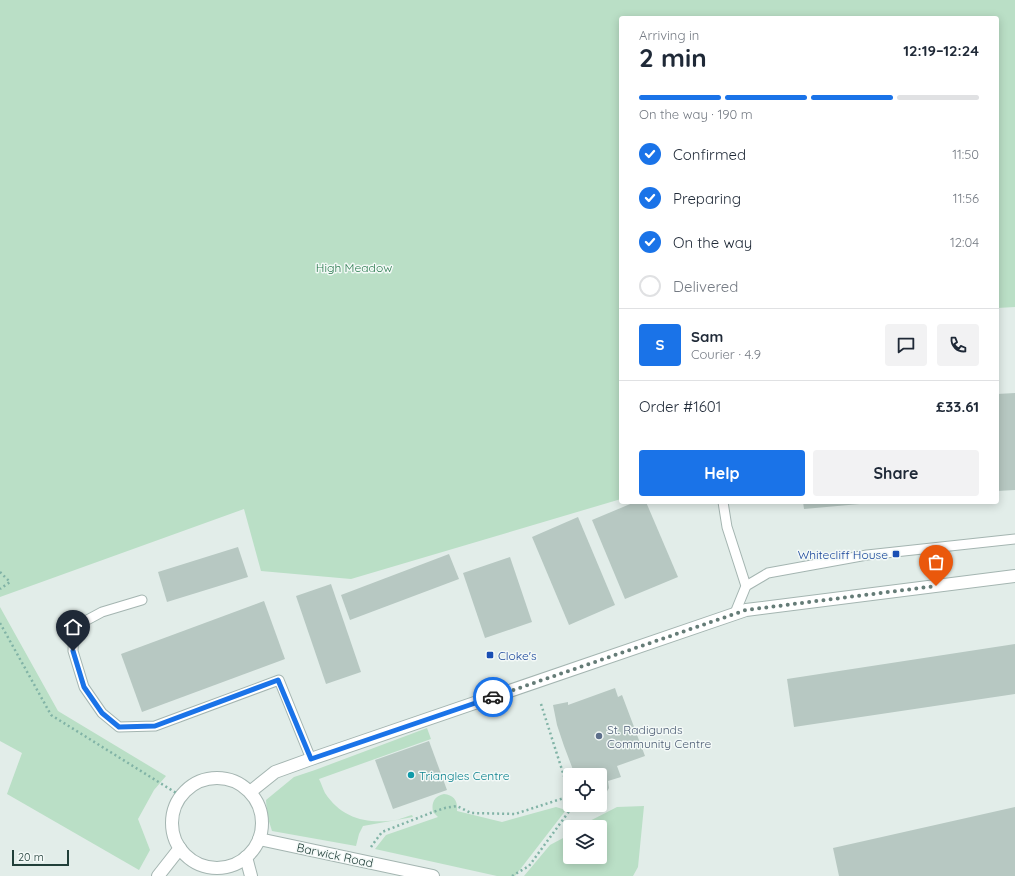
<!DOCTYPE html>
<html lang="en">
<head>
<meta charset="utf-8">
<style>
	:root { --surface:#fff; --page:#f2f2f3; --text:#1f2937; --muted:#747a83; --line:#e0e1e3; --accent:#1a73e8 }
	body { margin:0; font-family:Quicksand,sans-serif; background:var(--page); color:var(--text); height:100vh; display:flex; flex-direction:column; font-size:15px; white-space:nowrap }
	* { box-sizing:border-box; margin:0 }
	p { font-size:13px; color:var(--muted) }
	.icon { flex:none; width:22px; height:22px; fill:none; stroke:currentColor; stroke-width:2; stroke-linecap:round; stroke-linejoin:round }
	.map { position:relative; flex:1; overflow:hidden }
	.details { position:absolute; left:619px; top:16px; width:380px; height:488px; display:flex; flex-direction:column; background:var(--surface); border-radius:4px; box-shadow:0 2px 10px #0003 }
	.details>* { flex:none }
	.controls { position:absolute; left:563px; top:768px; display:grid; gap:8px }
	.controls a { display:grid; place-items:center; width:44px; height:44px; border-radius:4px; background:var(--surface); box-shadow:0 2px 10px #0003; font-size:20px }
	.scale { position:absolute; left:12px; bottom:10px; width:57px; box-sizing:border-box; padding-left:4px; border:2px solid #213f39; border-top:0; font-size:11px; line-height:14px; white-space:nowrap; color:#213f39; -webkit-text-stroke:3px #f3f9f7; paint-order:stroke }
	.pin { position:absolute; display:grid; place-items:center; width:34px; height:34px; color:#fff; margin:-41px -17px; border-radius:50% 50% 50% 0; rotate:-45deg; box-shadow:0 0 4px #0007 }
	.pin .icon { rotate:45deg }
	.courier { position:absolute; display:grid; place-items:center; width:40px; height:40px; margin:-20px; border:3px solid #1a73e8; border-radius:50%; background:#fff; color:#222; box-shadow:0 1px 5px #0007 }
	.headline em { font-style:normal; font-weight:800 }
	.headline div { display:flex; flex-direction:column-reverse }
	.headline { display:flex; align-items:center; justify-content:space-between; height:68px; padding:0 20px }
	h1 { font-size:26px; font-weight:800; line-height:30px }
	.bar { display:grid; grid-template-columns:repeat(4,1fr); gap:6px 4px; align-content:center; height:48px; padding:0 20px }
	.bar i { height:5px; border-radius:3px; background:var(--line) }
	.bar .current { background:var(--accent) }
	.bar p { grid-column:span 4 }
	.line { display:flex; align-items:center; gap:10px; padding:0 20px; border-top:1px solid var(--line) }
	.line div { flex:1 }
	.round { display:grid; place-items:center; flex:none; width:42px; height:42px; border-radius:4px; background:var(--page) }
	ol { padding:0 20px; list-style:none }
	li { display:flex; align-items:center; gap:12px; height:44px }
	li p { margin-inline-start:auto }
	li .icon { padding:4px; border-radius:50%; background:var(--accent); color:#fff; stroke-width:4 }
	li:last-child { color:var(--muted) }
	li i { width:22px; height:22px; border:2px solid var(--line); border-radius:50% }
	.cta { display:flex; gap:8px; margin-top:auto; padding:8px 20px }
	.cta a { flex:1; height:46px; border-radius:4px; background:var(--accent); color:#fff; font-size:16px; font-weight:800; line-height:46px; text-align:center }
	.cta a+a { background:var(--page); color:var(--text) }
	.map>svg:first-child { display:block }
	.green { fill:#badfc6 }
	.building { fill:#b7c8c2 }
	.lines { fill:none; stroke-linecap:round; stroke-linejoin:round }
	.service-casing { stroke:#a4b5b1; stroke-width:11 }
	.minor-casing { stroke:#a4b5b1; stroke-width:14 }
	.path { stroke:#81b3a6; stroke-width:2.5; stroke-dasharray:2 3; stroke-linecap:butt }
	.service { stroke:#fff; stroke-width:9 }
	.minor { stroke:#fff; stroke-width:12 }
	.done { stroke:#657c77; stroke-width:4; stroke-dasharray:0 7.2 }
	.route { stroke:#1a73e8; stroke-width:5 }
	.transit-dot { fill:#1a4fb4; stroke:#f3f9f7; stroke-width:1.5 }
	.service-dot { fill:#5c6f8a; stroke:#f3f9f7; stroke-width:1.5 }
	.culture-dot { fill:#0f9aa8; stroke:#f3f9f7; stroke-width:1.5 }
	.labels { text-anchor:middle; dominant-baseline:central; stroke-width:3; stroke-linejoin:round; paint-order:stroke }
	.park-label { font-size:12px; fill:#29794c; stroke:#f3f9f7 }
	.transit-label { font-size:12px; fill:#164399; stroke:#f3f9f7; text-anchor:end }
	.service-label { font-size:12px; fill:#4e5e75; stroke:#f3f9f7; text-anchor:start }
	.culture-label { font-size:12px; fill:#0d838f; stroke:#f3f9f7; text-anchor:start }
	.street-label { font-size:12px; fill:#213f39; stroke:#f3f9f7 }
</style>
</head>
<body>
<div class="map">
<svg width="1015" height="876" viewBox="0 0 1015 876">
	<rect width="100%" height="100%" fill="#e2ede9"/>
	<g class="green">
		<path d="M0,0h1015v307l-18,1v-290h-376v481l-270,80 -90,-8 -17,-62 -244,88z"/>
		<path d="M0,607l58,104 108,65 -12,14 -16,29 12,31 -11,20 -132,-76 15,-41 -22,-12z"/>
		<path d="M427,728l4,11 -112,40c2,4 4,10 6,14 15,23 37,30 63,28 8,0 17,-4 24,-6l1,2 -50,9 -4,8 -3,12 -84,-15 -5,-16 -1,-15 28,-23 21,-7z"/>
		<path d="M444,794c10,1 14,7 13,17l45,11 54,-15 10,3 -51,66h-18l-122,-27 11,-14 52,-18 -5,-5c-2,-10 2,-16 11,-18z"/>
		<path d="M644,806l-6,61 -5,9h-109l26,-31 15,-8 5,-4v24h30v-30h-22l39,-20z"/>
	</g>
	<g class="building">
		<path d="M1015,393v97l-18,1v-97z"/>
		<path d="M635,502h11l32,75 -53,22 -33,-79z"/>
		<path d="M803,502h68v1l-67,6z"/>
		<path d="M578,517l37,88 -46,20 -37,-88z"/>
		<path d="M238,547l10,30 -81,25 -9,-30z"/>
		<path d="M449,554l10,25 -109,41 -9,-25z"/>
		<path d="M510,557l22,65 -47,16 -22,-65z"/>
		<path d="M331,584l30,88 -35,12 -30,-88z"/>
		<path d="M264,601l21,58 -143,53 -21,-58z"/>
		<path d="M1015,644v50l-221,33 -7,-48z"/>
		<path d="M615,688l3,9 4,-2 23,61 -28,10 4,11 -13,4 1,7 -6,10 -3,1v-24h-25l-11,-29 -7,-21 -4,-20 15,-3v3z"/>
		<path d="M429,741l18,49 -54,19 -18,-49z"/>
		<path d="M1015,807v69h-176l-6,-28z"/>
	</g>
	<g class="lines">
		<g class="service-casing">
			<g id="service">
				<path d="M723,502l4,25 19,59"/>
				<path d="M142,600l-40,12 -28,15 -1,24 11,36 18,26 17,14 36,-1 124,-46 32,79"/>
				<path d="M735,613l11,-27 22,-13 99,-18 148,-16"/>
			</g>
		</g>
		<g class="minor-casing">
			<g id="minor">
				<circle cx="217" cy="823" r="45"/>
				<path d="M250,792l25,-20 36,-13 435,-149 269,-34"/>
				<path d="M259,839l174,37"/>
				<path d="M246,857l5,19"/>
				<path d="M158,876l22,-28"/>
			</g>
		</g>
		<g class="path">
			<path d="M0,572l10,10 -10,7"/>
			<path d="M0,623l51,92 130,81"/>
			<path d="M541,704l29,91"/>
			<path d="M371,847l2,-3 9,-12 51,-20 12,-4 12,-2 14,7 44,1 55,-18"/>
			<path d="M512,876l17,-10 44,-60v-1"/>
		</g>
		<use href="#service" class="service"/>
		<use href="#minor" class="minor"/>
	</g>
	<g class="lines">
		<path class="done" d="M493,697l253,-87 190,-24"/>
		<path class="route" d="M73,651l11,36 18,26 17,14 36,-1 123,-46 33,79 182,-62"/>
	</g>
	<g class="transit-dot">
		<rect x="892" y="550" width="8" height="8" rx="2"/>
		<rect x="486" y="651" width="8" height="8" rx="2"/>
	</g>
	<circle class="service-dot" cx="599" cy="736" r="4"/>
	<circle class="culture-dot" cx="411" cy="775" r="4"/>
	<g class="labels">
		<g class="park-label">
			<text x="354" y="267">High Meadow</text>
		</g>
		<g class="transit-label">
			<text x="888" y="554">Whitecliff House</text>
			<text x="498" y="655" text-anchor="start">Cloke's</text>
		</g>
		<g class="service-label">
			<text x="607" y="729">St. Radigunds<tspan x="607" dy="14">Community Centre</tspan></text>
		</g>
		<g class="culture-label">
			<text x="419" y="775">Triangles Centre</text>
		</g>
		<g class="street-label">
			<text transform="translate(335 855) rotate(12)">Barwick Road</text>
		</g>
	</g>
</svg>
<div class="controls">
<a><svg class="icon" aria-label="locate" viewBox="0 0 24 24"><circle cx="12" cy="12" r="6"/><path d="M12 2v4M12 18v4M2 12h4M18 12h4"/></svg></a>
<a><svg class="icon" aria-label="layers" viewBox="0 0 24 24"><path d="M12 4l9 5-9 5-9-5zM3 14l9 5 9-5"/></svg></a>
</div>
<div class="scale">20 m</div>
<div class="pin" style="left:936px;top:586px;background:#ea580c"><svg class="icon" aria-label="bag" viewBox="0 0 24 24"><path d="M5 8h14l-1 12H6zM9 8a3 3 0 0 1 6 0"/></svg></div>
<div class="pin" style="left:73px;top:651px;background:#1f2937"><svg class="icon" aria-label="home" viewBox="0 0 24 24"><path d="M3 11l9-7 9 7M6 9v11h12V9"/></svg></div>
<div class="courier" style="left:493px;top:697px"><svg class="icon" aria-label="car" viewBox="0 0 24 24"><path d="M5 17H2v-5l4-1 3-4h7l3 4 3 1v5h-3M9 17h6M6 11h13"/><circle cx="7" cy="17" r="2"/><circle cx="17" cy="17" r="2"/></svg></div>
<section class="details">
<div class="headline"><div><h1>2 min</h1><p>Arriving in</p></div><em>12:19–12:24</em></div>
<div class="bar"><i class="current"></i><i class="current"></i><i class="current"></i><i></i><p>On the way · 190 m</p></div>
<ol>
<li><svg class="icon" aria-label="check" viewBox="0 0 24 24"><path d="M5 12l5 5 9-10"/></svg>Confirmed<p>11:50</p></li>
<li><svg class="icon" aria-label="check" viewBox="0 0 24 24"><path d="M5 12l5 5 9-10"/></svg>Preparing<p>11:56</p></li>
<li><svg class="icon" aria-label="check" viewBox="0 0 24 24"><path d="M5 12l5 5 9-10"/></svg>On the way<p>12:04</p></li>
<li><i></i>Delivered</li>
</ol>
<div class="line" style="height:72px"><b class="round" style="background:var(--accent);color:#fff">S</b><div><b>Sam</b><p>Courier · 4.9</p></div><a class="round"><svg class="icon" aria-label="chat" viewBox="0 0 24 24"><path d="M4 5h16v11H9l-5 4z"/></svg></a><a class="round"><svg class="icon" aria-label="phone" viewBox="0 0 24 24"><path d="M5 4h4l2 5-3 2q2 4 5 5l2-3 5 2v4C11 20 4 13 5 4z"/></svg></a></div>
<div class="line" style="height:52px"><div>Order #1601</div><b>£33.61</b></div>
<div class="cta"><a>Help</a><a>Share</a></div>
</section>
</div>
</body>
</html>
